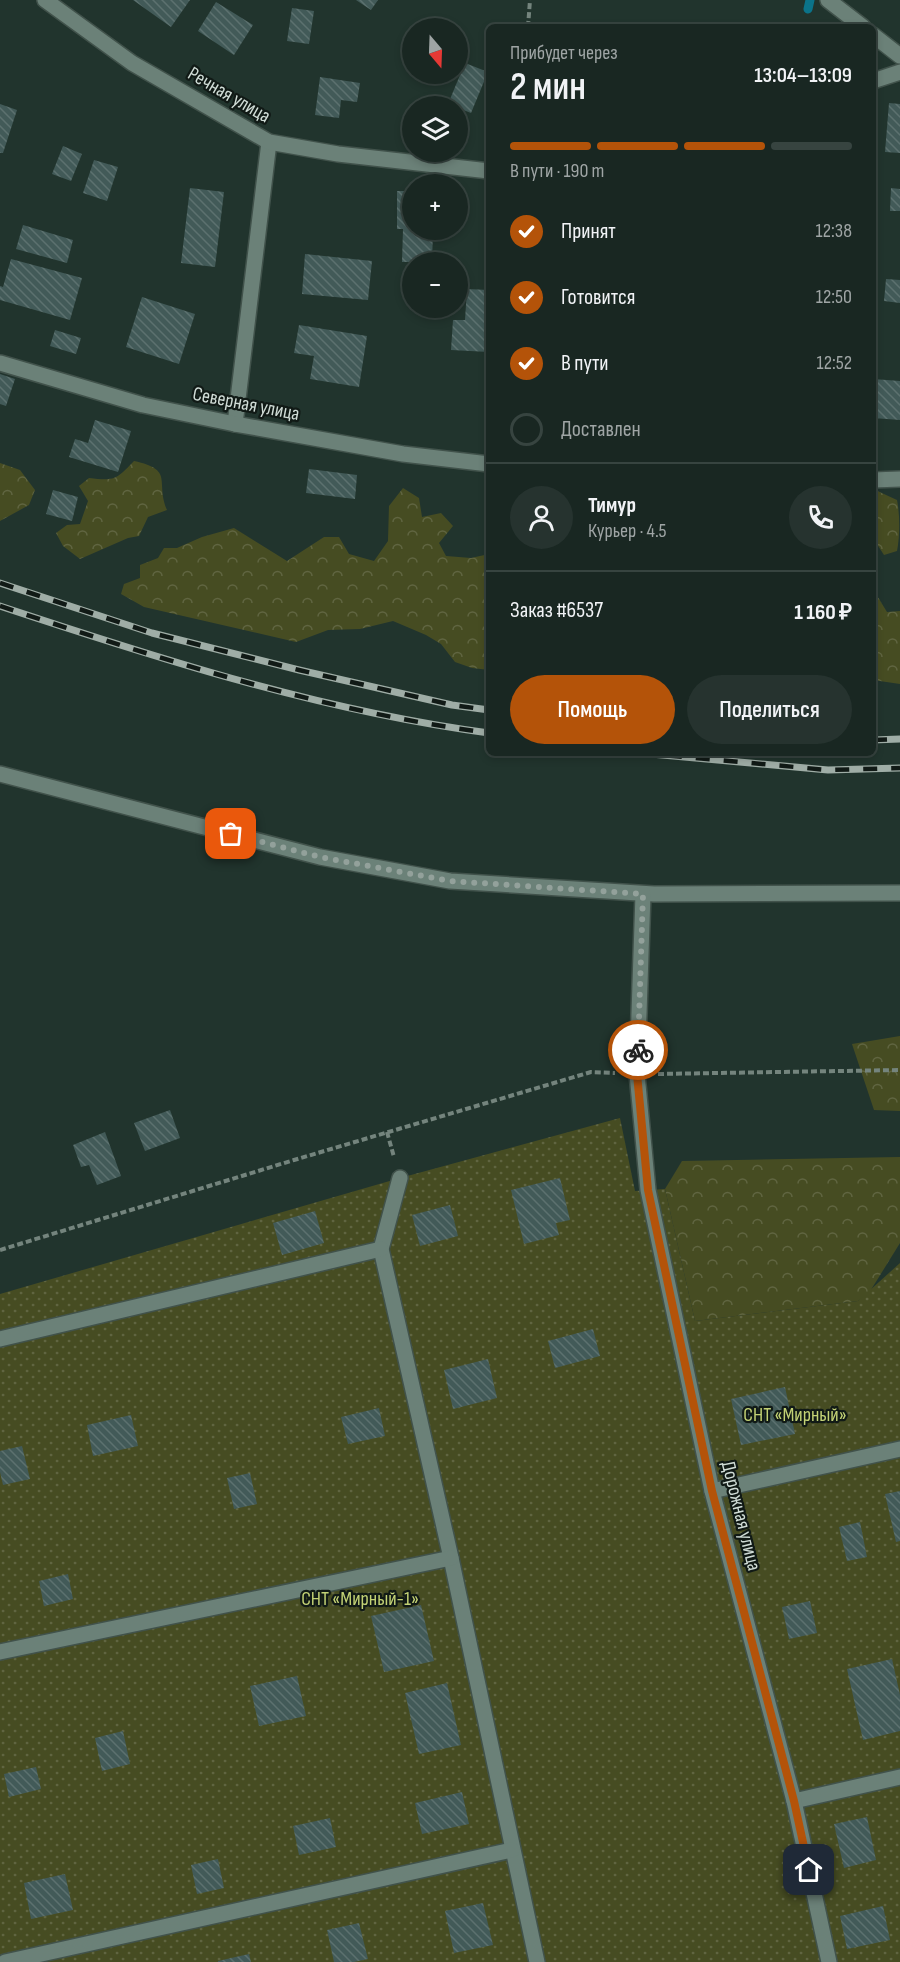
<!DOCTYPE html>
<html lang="ru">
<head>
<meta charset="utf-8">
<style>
	:root { --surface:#192722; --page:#26332f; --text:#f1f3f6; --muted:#9fa5a5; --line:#374440; --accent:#b45309 }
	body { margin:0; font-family:"Sofia Sans Condensed",sans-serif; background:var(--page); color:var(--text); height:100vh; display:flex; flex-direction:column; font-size:22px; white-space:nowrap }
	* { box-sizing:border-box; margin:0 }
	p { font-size:20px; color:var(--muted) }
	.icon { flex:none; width:33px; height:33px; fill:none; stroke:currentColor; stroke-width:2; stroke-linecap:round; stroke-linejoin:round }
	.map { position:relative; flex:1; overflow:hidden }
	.side { position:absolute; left:486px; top:24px; width:390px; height:732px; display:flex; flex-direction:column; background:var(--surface); border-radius:9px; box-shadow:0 3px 9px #0003,0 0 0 2px var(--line) }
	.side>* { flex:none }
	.needle { width:39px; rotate:161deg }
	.fabs { position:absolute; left:402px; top:18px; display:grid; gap:12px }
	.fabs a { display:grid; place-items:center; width:66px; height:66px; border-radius:50%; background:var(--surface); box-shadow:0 3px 9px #0003,0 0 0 2px var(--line); font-size:30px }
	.pin { position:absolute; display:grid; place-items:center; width:51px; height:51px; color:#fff; margin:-26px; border-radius:12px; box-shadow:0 3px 9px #0006 }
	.courier { position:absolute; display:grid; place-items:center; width:60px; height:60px; margin:-30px; border:4px solid #b45309; border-radius:50%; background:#fff; color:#222; box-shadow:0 2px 8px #0007 }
	.overview em { font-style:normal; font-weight:600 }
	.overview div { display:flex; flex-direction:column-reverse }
	.overview { display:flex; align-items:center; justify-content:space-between; height:102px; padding:0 24px }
	h1 { font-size:39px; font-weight:600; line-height:45px }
	.bar { display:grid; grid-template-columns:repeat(4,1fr); gap:9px 6px; align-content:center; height:72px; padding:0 24px }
	.bar i { height:8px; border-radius:4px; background:var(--line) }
	.bar .on { background:var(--accent) }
	.bar p { grid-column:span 4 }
	.line { display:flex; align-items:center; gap:15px; padding:0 24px; border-top:2px solid var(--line) }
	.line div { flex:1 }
	.round { display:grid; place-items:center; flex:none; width:63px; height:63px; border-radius:32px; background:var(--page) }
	ol { padding:0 24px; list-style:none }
	li { display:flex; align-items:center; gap:18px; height:66px }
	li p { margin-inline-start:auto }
	li .icon { padding:6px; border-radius:50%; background:var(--accent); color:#fff; stroke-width:4 }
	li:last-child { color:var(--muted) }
	li i { width:33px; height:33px; border:3px solid var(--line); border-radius:50% }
	.cta { display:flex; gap:12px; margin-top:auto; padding:12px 24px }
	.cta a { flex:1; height:69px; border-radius:36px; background:var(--accent); color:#fff; font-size:24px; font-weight:600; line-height:69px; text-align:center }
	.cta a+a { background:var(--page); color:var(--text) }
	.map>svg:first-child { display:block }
	.forest { fill:url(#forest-crowns) }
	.garden { fill:url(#garden-dots) }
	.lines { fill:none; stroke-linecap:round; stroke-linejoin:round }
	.stream { stroke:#0b7389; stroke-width:9 }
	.building { fill:url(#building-back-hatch) }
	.service-casing { stroke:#41524b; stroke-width:18 }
	.minor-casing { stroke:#41524b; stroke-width:18 }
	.path { stroke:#74847d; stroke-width:4; stroke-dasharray:6 3; stroke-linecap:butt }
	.service { stroke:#6b8178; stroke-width:15 }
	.minor { stroke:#6b8178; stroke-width:15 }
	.rail-casing { stroke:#9fada6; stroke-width:7 }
	.rail { stroke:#111a16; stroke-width:4.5; stroke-dasharray:14; stroke-linecap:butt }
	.done { stroke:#93a19b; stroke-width:6; stroke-dasharray:0 10.8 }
	.route { stroke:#b45309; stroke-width:8 }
	.labels { text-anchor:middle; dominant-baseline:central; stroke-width:4.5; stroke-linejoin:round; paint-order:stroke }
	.street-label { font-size:20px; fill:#d0dcd6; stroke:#111a16 }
	.park-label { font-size:20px; fill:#c3d275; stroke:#111a16 }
</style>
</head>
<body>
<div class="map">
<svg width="900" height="1962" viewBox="0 0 900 1962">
	<defs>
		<pattern id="forest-crowns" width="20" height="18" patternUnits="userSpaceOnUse" patternTransform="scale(1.5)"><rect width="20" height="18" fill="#464c22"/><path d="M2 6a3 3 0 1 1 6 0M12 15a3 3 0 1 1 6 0" fill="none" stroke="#606541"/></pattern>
		<pattern id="garden-dots" width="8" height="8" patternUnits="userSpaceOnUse" patternTransform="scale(1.5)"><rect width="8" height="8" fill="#464c22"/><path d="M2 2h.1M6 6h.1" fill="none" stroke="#606541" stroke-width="1.8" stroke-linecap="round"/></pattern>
		<pattern id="building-back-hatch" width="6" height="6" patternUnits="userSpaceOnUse" patternTransform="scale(1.5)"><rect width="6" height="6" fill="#425a58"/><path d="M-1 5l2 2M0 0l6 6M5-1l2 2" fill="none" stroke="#5c716f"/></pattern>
	</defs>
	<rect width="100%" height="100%" fill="#21342d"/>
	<g class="forest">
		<path d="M134,461c41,9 21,20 33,49l-19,7 -9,19 -11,2 -48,21 -17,-13 -7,-13 11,-8 13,-1 8,-23 -9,-15 10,-8c25,3 27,2 45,-17z"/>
		<path d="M0,463l20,7 15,20 -6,15 -29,16z"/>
		<path d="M403,488l16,10 3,19 19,-4 12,13 -14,17 7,13 25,2 18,-4v116l-17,-2 -17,-6 -14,-18 -15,-9 -33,-14 -33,8 -32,1 -32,12 -152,-35 -23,-13 3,-10 16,-6v-13l18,-7 6,-10h13l25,-11 32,-9 53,33 37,-24h15l10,17 25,7 14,-20 1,-35z"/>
		<path d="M873,489l24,11c3,15 3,35 0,51l-13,4 -11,-17z"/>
		<path d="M873,593l3,1 11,18 13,-1v73l-27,-4z"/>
		<path d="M900,1036v75l-26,-1 -22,-66z"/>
		<path d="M900,1157v86l-31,50 -11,8 -163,20 -30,-132 17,-28z"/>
	</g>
	<path class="garden" d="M620,1118l15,73 30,-2 30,132 163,-20 42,-38v699h-900v-668l400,-116z"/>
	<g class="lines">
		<path class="stream" d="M808,9l2,-9"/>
	</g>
	<g class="building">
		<path d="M133,0h57l-19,27z"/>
		<path d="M356,0h22l-7,10z"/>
		<path d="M216,2l37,23 -19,30 -36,-24z"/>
		<path d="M292,8l22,3 -5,33 -22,-3z"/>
		<path d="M465,63l23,9 -17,41 -23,-9z"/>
		<path d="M320,77l40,6 -3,19 -16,-2 -2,18 -24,-3z"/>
		<path d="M889,103l11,1v49l-15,-1z"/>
		<path d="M0,104l17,6 -14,43h-3z"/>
		<path d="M63,146l19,8 -11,27 -19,-7z"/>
		<path d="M94,160l24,7 -11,34 -24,-8z"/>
		<path d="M190,188l34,4 -9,75 -34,-4z"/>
		<path d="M891,188l9,1v22h-10z"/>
		<path d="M397,191h15v39h44v2h-23l-1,30h-30l1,-33h-6z"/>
		<path d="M23,225l50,15 -6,23 -51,-14z"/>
		<path d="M305,254l67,7 -4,39 -66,-6z"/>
		<path d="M11,259l71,19 -12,42 -70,-20v-14l3,1z"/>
		<path d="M886,279l14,1v23l-16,-2z"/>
		<path d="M467,289l22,1v62l-38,-2 2,-30h12z"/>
		<path d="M142,297l53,17 -16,50 -53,-17z"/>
		<path d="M299,325l68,11 -8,51 -49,-8 4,-23 -20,-3z"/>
		<path d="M55,330l26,8 -5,16 -26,-8z"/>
		<path d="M0,374l15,5 -9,27 -6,-2z"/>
		<path d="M873,379l27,2v39l-27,-2z"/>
		<path d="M95,420l36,11 -13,41 -49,-15 6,-18 13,4z"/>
		<path d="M309,469l48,6 -2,24 -49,-6z"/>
		<path d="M53,490l25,7 -6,24 -26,-7z"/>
		<path d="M170,1110l10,28 -35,13 -11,-28z"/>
		<path d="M105,1132l16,44 -24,9 -8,-20 -8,2 -8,-22z"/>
		<path d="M560,1178l10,42 -14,3 3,12 -35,9 -13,-54z"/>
		<path d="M450,1205l8,31 -38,10 -8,-31z"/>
		<path d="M315,1211l9,32 -42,12 -9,-32z"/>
		<path d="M593,1329l7,27 -45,12 -7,-27z"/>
		<path d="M488,1359l9,39 -44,11 -9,-39z"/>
		<path d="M785,1387l10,47 -54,11 -10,-46z"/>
		<path d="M379,1408l6,28 -37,8 -7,-27z"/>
		<path d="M131,1415l7,31 -45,10 -6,-31z"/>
		<path d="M22,1446l8,33 -27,6 -3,-13v-21z"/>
		<path d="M250,1473l7,31 -23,5 -7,-31z"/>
		<path d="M900,1491v50l-4,1 -11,-48z"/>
		<path d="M860,1522l7,35 -20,4 -8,-34z"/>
		<path d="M68,1574l5,25 -29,7 -5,-25z"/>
		<path d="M810,1601l7,32 -28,6 -7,-32z"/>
		<path d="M421,1605l13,56 -50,11 -13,-56z"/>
		<path d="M892,1659l8,36v36l-37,9 -16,-71z"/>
		<path d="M297,1676l9,40 -47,10 -9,-40z"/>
		<path d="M447,1683l14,62 -42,9 -14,-61z"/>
		<path d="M123,1731l7,33 -28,7 -7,-33z"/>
		<path d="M36,1767l5,22 -32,8 -5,-23z"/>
		<path d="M462,1792l7,32 -47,10 -7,-31z"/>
		<path d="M867,1817l9,43 -32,8 -10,-44z"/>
		<path d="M330,1818l6,29 -37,8 -6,-29z"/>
		<path d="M218,1859l6,29 -27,6 -6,-29z"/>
		<path d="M65,1874l8,36 -42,9 -7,-36z"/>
		<path d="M483,1903l10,42 -39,8 -9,-42z"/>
		<path d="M883,1906l7,34 -43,9 -7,-33z"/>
		<path d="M359,1923l9,36 -14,3h-20l-7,-32z"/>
		<path d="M249,1954l2,8h-33v-1z"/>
	</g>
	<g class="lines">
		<g class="service-casing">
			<g id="service">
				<path d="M828,0l35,27"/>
				<path d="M873,35l27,21"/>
				<path d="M235,424l34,-282"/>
				<path d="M0,774l320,83 130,24 204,13 246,-1"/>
				<path d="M637,1074l6,-180"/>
				<path d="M400,1178l-19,71 70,309 86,404"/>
				<path d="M0,1339l381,-90"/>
				<path d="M712,1491l188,-42"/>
				<path d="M0,1652l451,-94"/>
				<path d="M794,1801l106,-24"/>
				<path d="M5,1962l507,-112"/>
			</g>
		</g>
		<g class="minor-casing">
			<g id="minor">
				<path d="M45,0l87,63 137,79 69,12 151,17"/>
				<path d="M873,81l27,-9"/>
				<path d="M0,363l143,42 92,19 168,30 86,10"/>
				<path d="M873,480l27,-1"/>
				<path d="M637,1074l11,116 64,301 82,310 35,161"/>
			</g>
		</g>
		<g class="path">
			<path d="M528,27l2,-27"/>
			<path d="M658,1074l242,-4"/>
			<path d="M387,1132l7,25"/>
			<path d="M0,1250l294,-90 297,-88 24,1"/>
		</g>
		<use href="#service" class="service"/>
		<use href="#minor" class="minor"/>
		<g class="rail-casing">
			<g id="rail">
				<path d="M0,583l152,50 147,37 153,35 37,5"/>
				<path d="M0,606c160,53 322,105 489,127"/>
				<path d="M873,740l27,-1"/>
				<path d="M640,753l188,17 72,-2"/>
			</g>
		</g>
		<use href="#rail" class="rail"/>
	</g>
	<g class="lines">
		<path class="done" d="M231,834l89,23 130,24 193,13 -5,156"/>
		<path class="route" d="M638,1050l-1,24 11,116 64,301 82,310 15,69"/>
	</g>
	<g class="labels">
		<g class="street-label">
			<text transform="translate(229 95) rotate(30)">Речная улица</text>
			<text transform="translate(246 404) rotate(11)">Северная улица</text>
			<text transform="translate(741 1516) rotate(76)">Дорожная улица</text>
		</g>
		<g class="park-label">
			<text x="795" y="1415">СНТ «Мирный»</text>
			<text x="360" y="1599">СНТ «Мирный-1»</text>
		</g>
	</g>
</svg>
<div class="fabs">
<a><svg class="needle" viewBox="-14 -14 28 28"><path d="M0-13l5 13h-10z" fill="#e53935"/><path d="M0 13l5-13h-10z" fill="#9fa5a5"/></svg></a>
<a><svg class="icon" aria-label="layers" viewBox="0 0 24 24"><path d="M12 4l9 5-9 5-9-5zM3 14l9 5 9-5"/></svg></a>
<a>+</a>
<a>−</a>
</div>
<div class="pin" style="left:231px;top:834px;background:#ea580c"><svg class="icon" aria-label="bag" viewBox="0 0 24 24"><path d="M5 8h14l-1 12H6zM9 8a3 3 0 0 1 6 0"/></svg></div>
<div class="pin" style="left:809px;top:1870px;background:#1f2937"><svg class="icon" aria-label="home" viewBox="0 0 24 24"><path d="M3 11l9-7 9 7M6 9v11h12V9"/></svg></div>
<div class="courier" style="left:638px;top:1050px"><svg class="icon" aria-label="bike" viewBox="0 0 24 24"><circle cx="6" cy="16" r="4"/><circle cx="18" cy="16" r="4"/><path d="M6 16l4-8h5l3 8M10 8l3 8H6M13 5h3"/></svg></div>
<section class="side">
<div class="overview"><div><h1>2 мин</h1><p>Прибудет через</p></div><em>13:04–13:09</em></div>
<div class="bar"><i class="on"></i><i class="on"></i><i class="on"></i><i></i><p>В пути · 190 m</p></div>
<ol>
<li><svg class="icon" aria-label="check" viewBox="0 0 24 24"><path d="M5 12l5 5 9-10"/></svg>Принят<p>12:38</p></li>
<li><svg class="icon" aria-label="check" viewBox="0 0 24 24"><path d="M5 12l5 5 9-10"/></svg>Готовится<p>12:50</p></li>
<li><svg class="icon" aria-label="check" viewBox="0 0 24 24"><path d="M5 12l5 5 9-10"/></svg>В пути<p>12:52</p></li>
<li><i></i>Доставлен</li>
</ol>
<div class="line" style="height:108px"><a class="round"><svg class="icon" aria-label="person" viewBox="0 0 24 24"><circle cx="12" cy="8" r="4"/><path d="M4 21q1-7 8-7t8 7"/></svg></a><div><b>Тимур</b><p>Курьер · 4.5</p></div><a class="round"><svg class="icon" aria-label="phone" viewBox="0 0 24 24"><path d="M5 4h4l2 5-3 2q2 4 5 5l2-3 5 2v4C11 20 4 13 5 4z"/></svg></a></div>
<div class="line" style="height:78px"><div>Заказ #6537</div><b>1 160 ₽</b></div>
<div class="cta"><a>Помощь</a><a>Поделиться</a></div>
</section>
</div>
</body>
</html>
